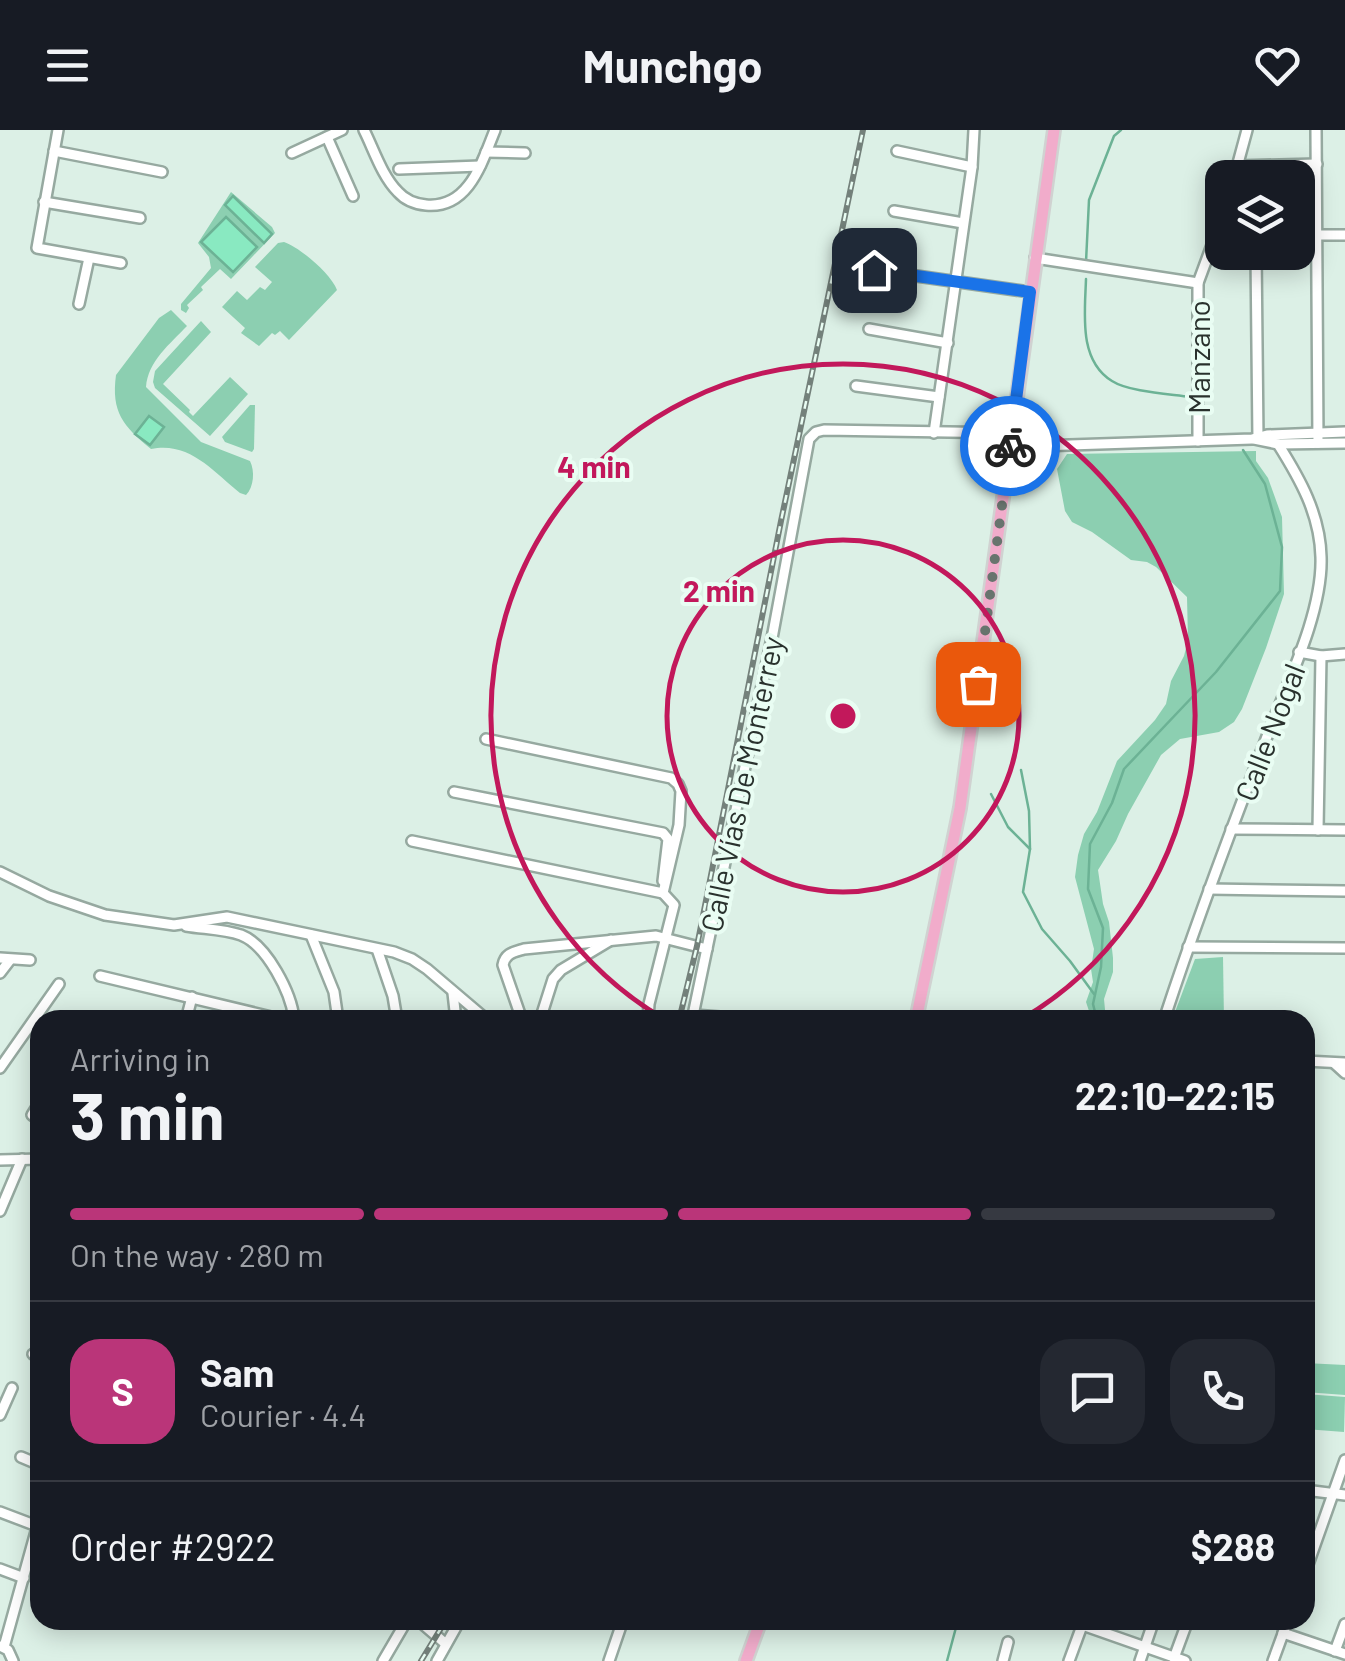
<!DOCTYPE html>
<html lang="en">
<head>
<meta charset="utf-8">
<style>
	:root { --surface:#171b24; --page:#242831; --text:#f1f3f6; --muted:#9ea1a6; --line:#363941; --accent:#ba3579 }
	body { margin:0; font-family:Barlow,sans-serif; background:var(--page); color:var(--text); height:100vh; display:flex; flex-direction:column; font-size:38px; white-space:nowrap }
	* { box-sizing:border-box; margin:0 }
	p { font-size:32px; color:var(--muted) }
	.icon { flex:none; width:55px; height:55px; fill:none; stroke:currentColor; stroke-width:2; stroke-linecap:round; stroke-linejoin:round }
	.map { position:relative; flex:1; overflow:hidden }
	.side { position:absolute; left:30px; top:880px; width:1285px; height:620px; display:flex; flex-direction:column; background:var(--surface); border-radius:30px; box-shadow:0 5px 25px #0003 }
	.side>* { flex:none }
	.buttons { position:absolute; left:1205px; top:30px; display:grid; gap:20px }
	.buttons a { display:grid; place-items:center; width:110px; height:110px; border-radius:20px; background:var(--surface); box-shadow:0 5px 25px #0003; font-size:50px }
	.pin { position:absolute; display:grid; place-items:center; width:85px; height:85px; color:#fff; margin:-42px; border-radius:20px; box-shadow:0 5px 15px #0006 }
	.courier { position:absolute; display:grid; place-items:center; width:100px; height:100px; margin:-50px; border:8px solid #1a73e8; border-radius:50%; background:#fff; color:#222; box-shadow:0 2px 12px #0007 }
	.summary em { font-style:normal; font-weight:700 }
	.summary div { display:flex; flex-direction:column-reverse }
	.summary { display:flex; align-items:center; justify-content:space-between; height:170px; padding:0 40px }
	h1 { font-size:65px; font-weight:700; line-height:75px }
	.bar { display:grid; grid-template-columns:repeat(4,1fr); gap:15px 10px; align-content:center; height:120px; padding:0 40px }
	.bar i { height:12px; border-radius:8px; background:var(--line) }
	.bar .selected { background:var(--accent) }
	.bar p { grid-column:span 4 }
	.line { display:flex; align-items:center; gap:25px; padding:0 40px; border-top:2px solid var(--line) }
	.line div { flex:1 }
	.round { display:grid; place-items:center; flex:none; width:105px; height:105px; border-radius:30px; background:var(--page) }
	header { display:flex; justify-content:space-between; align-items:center; height:130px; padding:0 40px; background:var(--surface); font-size:45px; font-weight:700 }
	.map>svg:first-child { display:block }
	.green { fill:#8ccfb1 }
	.water { fill:#89e9c1; stroke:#6cb295; stroke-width:2.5 }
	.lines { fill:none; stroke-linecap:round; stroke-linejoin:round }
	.stream { stroke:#6cb295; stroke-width:2.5 }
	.minor-casing { stroke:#96a9a0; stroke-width:14 }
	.major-casing { stroke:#d0d2d1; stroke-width:16 }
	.minor { stroke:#fff; stroke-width:9 }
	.major { stroke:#f1accb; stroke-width:11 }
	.rail-casing { stroke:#74817b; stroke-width:6 }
	.rail { stroke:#e9fdf3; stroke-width:2.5; stroke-dasharray:8; stroke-linecap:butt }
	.done { stroke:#68746e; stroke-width:10; stroke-dasharray:0 18 }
	.route { stroke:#1a73e8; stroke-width:12 }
	.ring { fill:none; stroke:#c2185b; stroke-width:5 }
	.labels { text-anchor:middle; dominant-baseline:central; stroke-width:8; stroke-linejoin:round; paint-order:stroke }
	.street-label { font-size:30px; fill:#29312d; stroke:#e9fdf3 }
	.centre { fill:#c2185b; stroke:#e9fdf3; stroke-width:5 }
	.ring-label { font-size:30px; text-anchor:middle; font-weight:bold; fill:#c2185b; stroke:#e9fdf3; stroke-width:8; stroke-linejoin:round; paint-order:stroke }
</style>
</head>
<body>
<header><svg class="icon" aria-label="menu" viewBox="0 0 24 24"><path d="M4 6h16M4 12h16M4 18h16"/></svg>Munchgo<svg class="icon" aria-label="heart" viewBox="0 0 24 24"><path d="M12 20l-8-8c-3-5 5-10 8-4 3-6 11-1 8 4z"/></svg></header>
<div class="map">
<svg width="1345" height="1531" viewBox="0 0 1345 1531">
	<rect width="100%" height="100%" fill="#dcf0e6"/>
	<g class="green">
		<path d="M231,62l41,35 3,6 -44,46 -11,-10 -19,18 2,3 -16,15 2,3 -3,5 -5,-3v-6l30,-36 -2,-11 -11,-14z"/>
		<path d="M284,112c17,6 47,32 53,48l-48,50 -9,-9 -5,4 -3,-2 -13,13 -18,-13 4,-5 -23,-21 15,-16 10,9 13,-13 5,3 7,-8 -17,-15 23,-24z"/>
		<path d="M171,180l16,16c-17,18 -39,35 -41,61l55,55 49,19c5,10 4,26 -4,34l-6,-2c-27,-22 -51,-52 -89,-44 -28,-23 -40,-37 -35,-74l43,-57z"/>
		<path d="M201,191l10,11 -48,52 27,26 -1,2 4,4 37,-39 18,17 -38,42 -55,-48 -2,-6 2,-11z"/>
		<path d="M250,275h5l-1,44 -2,3 -27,-10 -3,-5z"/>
		<path d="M1256,321v10l12,17 14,39 2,77 -18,54 -24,61 -8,13 -15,10 -39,7 -19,16 -33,59 -12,27 -18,29 5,34 6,18 4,36v14l-9,27 2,21h-14l-6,-18 7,-20 -2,-13 3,-20 -19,-72 3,-22 6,-21 13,-22 20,-51 38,-41 11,-16 5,-23 13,-25 4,-16 -1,-43 -31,-30 -9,-5 -16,-2 -39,-28 -20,-10 -7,-11 -8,-42 10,-15z"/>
		<path d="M1223,827l1,63h-52l23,-61z"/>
		<path d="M1305,1233l40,2v30l-40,-3z"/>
		<path d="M1305,1264l40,3 -1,35 -39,-3z"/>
	</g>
	<g class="water">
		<path d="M233,66l39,38 -8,9 -39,-38z"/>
		<path d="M226,87l31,30 -24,25 -32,-30z"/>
		<path d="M149,286l15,11 -14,18 -15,-11z"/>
	</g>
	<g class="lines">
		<g class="stream">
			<path d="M1086,132l3,-62 25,-64 7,-6"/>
			<path d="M1086,149c-1,34 -8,81 26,102 17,11 58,13 78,16"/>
			<path d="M1021,640l8,41 1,38 -7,43 19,37 28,32 24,33"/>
			<path d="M991,664l17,33 22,22"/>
			<path d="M1097,890l-4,-16 8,-37 2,-39 -15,-39 2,-45 22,-41 12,-34 92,-97 64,-81 2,-44 -17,-63 -22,-34"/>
			<path d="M947,1531l11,-41"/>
		</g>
		<g class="minor-casing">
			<g id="minor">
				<path d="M58,0l-21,118 84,15"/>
				<path d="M364,0c10,20 18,46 34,62 8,9 17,12 28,13 43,4 56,-43 69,-75"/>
				<path d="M1316,0l2,313"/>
				<path d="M327,7l26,59"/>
				<path d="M54,21l108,21"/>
				<path d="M897,21l75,16"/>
				<path d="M486,22l39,1"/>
				<path d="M292,23l50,-23"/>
				<path d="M1237,36l80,-2"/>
				<path d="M399,39l81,-3"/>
				<path d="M1234,48l13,-48"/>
				<path d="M44,72l96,16"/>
				<path d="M894,81l69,12"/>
				<path d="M1298,105h47"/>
				<path d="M1256,122l2,187"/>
				<path d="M1035,128l163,25"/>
				<path d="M874,140l156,22"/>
				<path d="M79,174l10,-46"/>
				<path d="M869,199l79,14"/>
				<path d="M856,256l83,11"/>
				<path d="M934,303l38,-266 2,-37"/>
				<path d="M1254,309l24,5 67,-1"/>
				<path d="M1198,311v-158l24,-65"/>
				<path d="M1009,317l243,-8 15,-4 78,-3"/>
				<path d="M1299,522l22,4 24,-2"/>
				<path d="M486,609l185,39 7,6 3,7 -2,34 -16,68 11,12 -25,99 -1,16"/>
				<path d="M454,662l209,41 5,6 -5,42"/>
				<path d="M1231,699l114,1"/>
				<path d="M1318,700l3,-174"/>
				<path d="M412,711l251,52"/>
				<path d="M0,742l49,24 56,19 69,10 53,-8 167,35 18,7 15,10 60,51"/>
				<path d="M1209,759l136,2"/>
				<path d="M186,796c18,3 38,3 55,9 26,10 51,59 53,85"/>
				<path d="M311,805l23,57 4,28"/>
				<path d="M1188,817l157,1"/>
				<path d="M377,819l16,47 4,24"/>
				<path d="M0,828l30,2"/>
				<path d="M0,843l10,-13"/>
				<path d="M100,846l184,44"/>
				<path d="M453,863l3,27"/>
				<path d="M694,885l65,5"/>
				<path d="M186,890l6,-23"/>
				<path d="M522,890l-19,-55c2,-12 11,-13 21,-16l132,-13 51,13"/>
				<path d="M540,890l13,-41 8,-9 50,-30"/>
				<path d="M692,890l81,-387 36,-194 7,-7 8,-2 187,3"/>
				<path d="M1164,890c31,-95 66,-188 102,-281 20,-53 57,-126 55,-182 -1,-43 -21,-78 -43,-113"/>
				<path d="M1305,931l40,2"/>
				<path d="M1334,933l11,10"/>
				<path d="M0,938l59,-84"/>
				<path d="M40,972l-8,13 8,5"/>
				<path d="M0,1030l40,-1"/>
				<path d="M0,1081l22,-52"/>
				<path d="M33,1224l7,2"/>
				<path d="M0,1285l12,-27"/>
				<path d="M21,1327l19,8"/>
				<path d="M1305,1360l40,5"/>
				<path d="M0,1382l37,14"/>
				<path d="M0,1439l24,9"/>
				<path d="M1305,1443l40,-113"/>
				<path d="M418,1490l28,24"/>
				<path d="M677,1490l8,3 9,-3"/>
				<path d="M1068,1490l117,41"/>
				<path d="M1283,1503l62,21"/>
				<path d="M0,1516l8,4 5,11"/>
				<path d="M4,1517l36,-130"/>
				<path d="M1335,1521l10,-27"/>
				<path d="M1174,1528l14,-38"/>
				<path d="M383,1531l24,-41"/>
				<path d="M437,1531l23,-41"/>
				<path d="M609,1531l14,-41"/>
				<path d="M1003,1531l5,-19"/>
				<path d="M1069,1531l14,-38"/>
				<path d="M1140,1531l14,-41"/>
				<path d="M1273,1531l15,-41"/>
			</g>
		</g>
		<g class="major-casing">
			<g id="major">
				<path d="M916,890l44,-212 94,-678"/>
				<path d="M746,1531l15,-41"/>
			</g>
		</g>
		<use href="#minor" class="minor"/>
		<use href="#major" class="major"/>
		<g class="rail-casing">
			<g id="rail">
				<path d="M679,890l18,-74 84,-425 82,-391"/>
				<path d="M421,1531l25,-41"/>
			</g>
		</g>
		<use href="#rail" class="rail"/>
	</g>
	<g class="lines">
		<path class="done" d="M978,554l32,-238"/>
		<path class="route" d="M874,140l156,22 -20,154"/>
	</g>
	<g class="ring">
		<circle cx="843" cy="586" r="176"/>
		<path d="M664 889A352 352 0 1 1 1022 889"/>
	</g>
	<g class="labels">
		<g class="street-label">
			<text transform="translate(1198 227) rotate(-90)">Manzano</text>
			<text transform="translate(1269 602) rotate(-69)">Calle Nogal</text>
			<text transform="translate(741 654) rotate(-78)">Calle Vías De Monterrey</text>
		</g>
	</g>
	<circle cx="843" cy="586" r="15" class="centre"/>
	<g class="ring-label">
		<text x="594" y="348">4 min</text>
		<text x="719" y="472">2 min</text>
	</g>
</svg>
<div class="buttons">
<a><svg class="icon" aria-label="layers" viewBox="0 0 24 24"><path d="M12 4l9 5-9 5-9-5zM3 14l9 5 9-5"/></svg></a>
</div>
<div class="pin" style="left:978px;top:554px;background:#ea580c"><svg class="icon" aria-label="bag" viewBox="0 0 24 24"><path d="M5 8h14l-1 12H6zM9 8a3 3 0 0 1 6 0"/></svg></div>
<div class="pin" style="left:874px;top:140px;background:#1f2937"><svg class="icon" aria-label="home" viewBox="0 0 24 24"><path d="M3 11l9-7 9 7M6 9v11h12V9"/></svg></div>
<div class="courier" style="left:1010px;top:316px"><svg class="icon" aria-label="bike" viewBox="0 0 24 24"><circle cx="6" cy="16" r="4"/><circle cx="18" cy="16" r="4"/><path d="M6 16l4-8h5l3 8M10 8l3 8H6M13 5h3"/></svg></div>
<section class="side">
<div class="summary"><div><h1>3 min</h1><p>Arriving in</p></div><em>22:10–22:15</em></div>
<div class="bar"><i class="selected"></i><i class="selected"></i><i class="selected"></i><i></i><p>On the way · 280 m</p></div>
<div class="line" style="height:180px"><b class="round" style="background:var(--accent);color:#fff">S</b><div><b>Sam</b><p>Courier · 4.4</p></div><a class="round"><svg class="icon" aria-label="chat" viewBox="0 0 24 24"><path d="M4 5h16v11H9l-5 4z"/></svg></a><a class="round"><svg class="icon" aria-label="phone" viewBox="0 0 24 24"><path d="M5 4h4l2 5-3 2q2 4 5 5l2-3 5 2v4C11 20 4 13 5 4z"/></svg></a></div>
<div class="line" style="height:130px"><div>Order #2922</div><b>$288</b></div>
</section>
</div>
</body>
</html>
